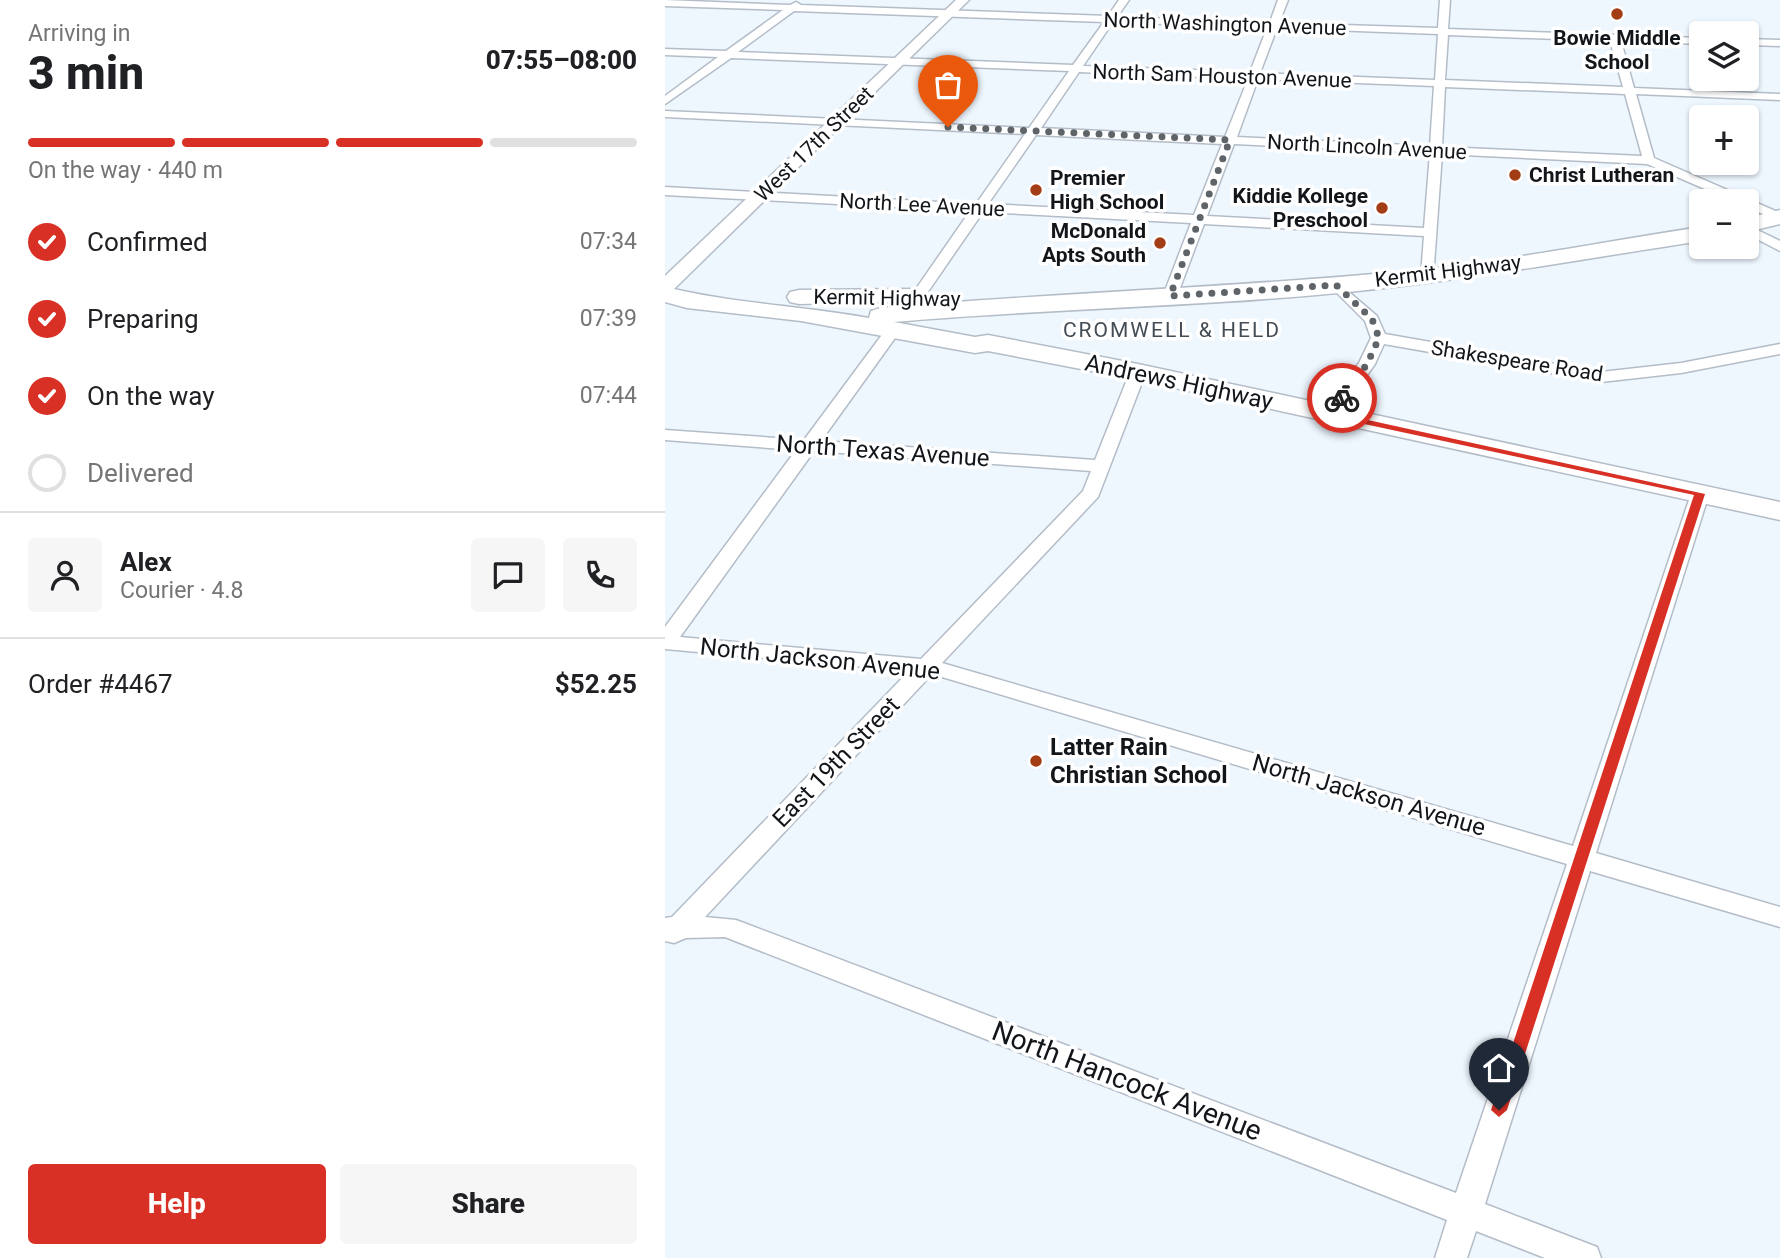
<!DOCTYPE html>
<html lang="en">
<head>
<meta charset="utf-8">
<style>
	:root { --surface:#fff; --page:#f6f6f6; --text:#202124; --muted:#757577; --line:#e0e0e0; --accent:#d93025 }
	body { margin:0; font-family:Roboto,sans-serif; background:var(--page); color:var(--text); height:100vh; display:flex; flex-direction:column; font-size:26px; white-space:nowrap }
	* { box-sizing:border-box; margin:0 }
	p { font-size:23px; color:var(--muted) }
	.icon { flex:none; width:38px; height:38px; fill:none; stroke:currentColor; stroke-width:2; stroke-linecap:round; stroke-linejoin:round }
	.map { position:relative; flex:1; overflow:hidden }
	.side { display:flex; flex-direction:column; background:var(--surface); width:665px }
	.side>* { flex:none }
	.tools { position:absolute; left:1024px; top:21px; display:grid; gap:14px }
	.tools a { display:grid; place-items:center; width:70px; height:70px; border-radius:7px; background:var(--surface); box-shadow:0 2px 5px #0004; font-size:35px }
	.pin { position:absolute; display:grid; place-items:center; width:60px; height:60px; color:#fff; margin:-72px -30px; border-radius:50% 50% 50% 0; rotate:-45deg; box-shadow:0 0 7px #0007 }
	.pin .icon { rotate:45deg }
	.courier { position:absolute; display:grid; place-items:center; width:70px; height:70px; margin:-35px; border:5px solid #d93025; border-radius:50%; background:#fff; color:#222; box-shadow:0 2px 9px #0007 }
	.overview em { font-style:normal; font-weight:800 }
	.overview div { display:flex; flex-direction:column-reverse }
	.overview { display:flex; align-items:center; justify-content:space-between; height:119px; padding:0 28px }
	h1 { font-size:46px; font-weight:800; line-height:52px }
	.bar { display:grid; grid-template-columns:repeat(4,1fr); gap:10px 7px; align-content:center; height:84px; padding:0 28px }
	.bar i { height:9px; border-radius:5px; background:var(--line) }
	.bar .current { background:var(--accent) }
	.bar p { grid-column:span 4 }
	.line { display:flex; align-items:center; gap:18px; padding:0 28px; border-top:2px solid var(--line) }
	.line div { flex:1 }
	.round { display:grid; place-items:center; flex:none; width:74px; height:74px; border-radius:7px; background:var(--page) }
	ol { padding:0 28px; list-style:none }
	li { display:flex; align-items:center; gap:21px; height:77px }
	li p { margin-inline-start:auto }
	li .icon { padding:7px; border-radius:50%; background:var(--accent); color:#fff; stroke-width:4 }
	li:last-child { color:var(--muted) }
	li i { width:38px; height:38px; border:4px solid var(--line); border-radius:50% }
	.action { display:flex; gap:14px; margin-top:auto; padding:14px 28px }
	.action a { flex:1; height:80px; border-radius:7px; background:var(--accent); color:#fff; font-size:28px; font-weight:800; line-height:80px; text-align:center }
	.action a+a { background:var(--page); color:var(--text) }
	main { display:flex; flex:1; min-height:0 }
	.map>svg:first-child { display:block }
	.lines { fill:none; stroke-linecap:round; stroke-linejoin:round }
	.minor-casing { stroke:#b4bdc7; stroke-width:3 }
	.tertiary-casing { stroke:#b4bdc7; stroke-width:3 }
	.primary-casing { stroke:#b4bdc7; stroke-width:3 }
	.minor { fill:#fff; fill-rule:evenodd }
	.tertiary { fill:#fff; fill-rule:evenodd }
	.primary { fill:#fff; fill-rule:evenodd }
	.route { fill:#d93025 }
	.done { stroke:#5f6469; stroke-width:7; stroke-dasharray:0 12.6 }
	.poi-dot { fill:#a33d16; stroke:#fff; stroke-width:2.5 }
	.labels { text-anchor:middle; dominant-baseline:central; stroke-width:7; stroke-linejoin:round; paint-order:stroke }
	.far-street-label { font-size:21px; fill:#121519; stroke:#fff }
	.far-poi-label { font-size:21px; font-weight:bold; fill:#121519; stroke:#fff; text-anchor:start }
	.far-neighbourhood-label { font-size:21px; letter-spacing:2px; fill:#444c55; stroke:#fff }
	.street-label { font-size:24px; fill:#121519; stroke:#fff }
	.poi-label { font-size:24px; font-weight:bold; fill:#121519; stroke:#fff; text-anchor:start }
	.near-street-label { font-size:28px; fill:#121519; stroke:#fff }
</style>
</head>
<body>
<main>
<section class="side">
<div class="overview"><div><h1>3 min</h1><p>Arriving in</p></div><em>07:55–08:00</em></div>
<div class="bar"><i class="current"></i><i class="current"></i><i class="current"></i><i></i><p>On the way · 440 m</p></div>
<ol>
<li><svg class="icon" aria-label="check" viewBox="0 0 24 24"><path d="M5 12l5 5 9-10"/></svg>Confirmed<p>07:34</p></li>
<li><svg class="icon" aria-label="check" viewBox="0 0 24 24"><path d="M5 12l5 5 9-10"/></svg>Preparing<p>07:39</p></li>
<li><svg class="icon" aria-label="check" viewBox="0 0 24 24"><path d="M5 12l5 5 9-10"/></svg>On the way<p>07:44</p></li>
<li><i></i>Delivered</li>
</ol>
<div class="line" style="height:126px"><a class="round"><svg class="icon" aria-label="person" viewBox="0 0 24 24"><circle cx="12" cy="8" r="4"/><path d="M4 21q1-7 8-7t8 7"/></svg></a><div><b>Alex</b><p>Courier · 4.8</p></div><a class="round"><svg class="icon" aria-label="chat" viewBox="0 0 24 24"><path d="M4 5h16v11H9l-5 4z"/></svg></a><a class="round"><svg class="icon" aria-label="phone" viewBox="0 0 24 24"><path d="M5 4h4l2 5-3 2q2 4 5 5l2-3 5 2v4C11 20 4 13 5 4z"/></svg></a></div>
<div class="line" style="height:91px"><div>Order #4467</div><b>$52.25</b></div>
<div class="action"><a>Help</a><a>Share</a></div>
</section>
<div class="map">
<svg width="1115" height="1258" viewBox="0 0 1115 1258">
	<rect width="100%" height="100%" fill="#eef6fe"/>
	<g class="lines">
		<g class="minor-casing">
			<g id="minor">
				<path d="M0,0l125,5 6,-3 5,3 307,11 11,-16h10l-12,17 153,5 8,-22h10l-9,23 159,5 2,-28h10l-2,29 253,9v6l-80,-3 13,47 146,6v6l-144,-6 18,64 126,55v7l-33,-12v-7h-14l-86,-37 -205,-10 -9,125 -12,-3 3,-40 -220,-12 -27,72 -7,4 -7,-4 28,-73 -208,-11 -60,87 -5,1 -7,-4 59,-85 -305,-16v-8l311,17 49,-70 -360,-17v-6l364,17 40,-57 -338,-13 -66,46v-8l53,-39 -53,-2v-6l61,2 57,-41 -118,-4zM129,11l310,11 -31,43 -335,-13zM448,22l154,6 -17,44 -167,-6zM612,28l161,6 -3,46 -175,-7zM783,35l162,6 13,46 -178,-7zM414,72l169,7 -23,58 -184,-9zM593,79l176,7 -4,60 -193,-9zM780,87l180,7 17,62 -200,-9zM371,135l186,9 -28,71 -206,-11zM569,144l196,9 -6,75 -217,-12z"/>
				<path d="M1082,39l33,1v6l-33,-1z"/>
				<path d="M1082,225l33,16v10l-33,-17z"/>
				<path d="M671,281l41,35 8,18 216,38 80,-9 99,-19v10l-99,19 -80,9 -217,-38 -9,20 -39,54 -6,1 -8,-5 37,-51 12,-25 -6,-17 -36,-36z"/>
				<path d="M227,326l8,5 -79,110 274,19 35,-88 8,-5 8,5 -48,125 -156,166 631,183 118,-352 2,-4h14l2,4 -113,359 184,54v20l-190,-56 -105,333 112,43 4,11h-56l-69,-27 -9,27h-32l12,-38 -722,-283 -39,1 -12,5 -9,-2v-23l7,-1 237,-246 -244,-22v-22l131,-177 -131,-10v-10l139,10 83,-112zM149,451l277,20 -8,20 -162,168 -241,-22zM267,674l635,190 -111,329 -720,-273 -31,-3z"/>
			</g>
		</g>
		<g class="tertiary-casing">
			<path id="tertiary" d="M291,0h13l-297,291 -7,2v-17z"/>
		</g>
		<g class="primary-casing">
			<g id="primary">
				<path d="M1115,210v14l-33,8v-14z"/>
				<path d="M1036,227v14c-100,15 -199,33 -299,45 -169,21 -339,21 -508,36l81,15 13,-2 150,29 642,138v18l-642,-140 -150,-29 -13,2 -174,-32 -114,-13 -22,-6v-15c66,16 136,19 204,31l2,-7 9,-3c172,-15 345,-20 517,-36 102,-9 203,-30 304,-45z"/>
				<path d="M249,289l9,2 3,5 -3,5 -124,3 -9,-2 -3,-5 3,-5 9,-2z"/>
			</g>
		</g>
		<use href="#minor" class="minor"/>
		<use href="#tertiary" class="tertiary"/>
		<use href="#primary" class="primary"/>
	</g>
	<path class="route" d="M677,395l5,3 -11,15 369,81 -198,616 -8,7 -8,-7 203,-615 -367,-79z"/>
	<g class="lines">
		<path class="done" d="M283,127l282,13 -60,156 166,-11 36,34 7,19 -12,26 -25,34"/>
	</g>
	<g class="poi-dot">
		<circle cx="952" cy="14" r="7"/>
		<circle cx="850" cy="175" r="7"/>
		<circle cx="371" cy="190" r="7"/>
		<circle cx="717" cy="208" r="7"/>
		<circle cx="495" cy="243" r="7"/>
		<circle cx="371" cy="761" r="7"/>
	</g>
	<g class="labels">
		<g class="far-street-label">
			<text transform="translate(560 24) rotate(2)">North Washington Avenue</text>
			<text transform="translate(557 76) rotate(2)">North Sam Houston Avenue</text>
			<text transform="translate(149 144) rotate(-44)">West 17th Street</text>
			<text transform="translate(702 147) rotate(3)">North Lincoln Avenue</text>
			<text transform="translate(257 205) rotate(3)">North Lee Avenue</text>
			<text transform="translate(783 271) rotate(-7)">Kermit Highway</text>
			<text transform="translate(222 298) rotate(1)">Kermit Highway</text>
			<text transform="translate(852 361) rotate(9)">Shakespeare Road</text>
		</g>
		<g class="far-poi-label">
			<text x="952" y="38" text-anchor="middle">Bowie Middle<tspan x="952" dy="24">School</tspan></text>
			<text x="864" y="175">Christ Lutheran</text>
			<text x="385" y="178">Premier<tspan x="385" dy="24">High School</tspan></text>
			<text x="703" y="196" text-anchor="end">Kiddie Kollege<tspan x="703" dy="24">Preschool</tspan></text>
			<text x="481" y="231" text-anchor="end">McDonald<tspan x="481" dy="24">Apts South</tspan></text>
		</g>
		<g class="far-neighbourhood-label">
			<text x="507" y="330">CROMWELL &amp; HELD</text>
		</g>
		<g class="street-label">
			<text transform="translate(514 382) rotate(12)">Andrews Highway</text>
			<text transform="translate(218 451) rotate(4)">North Texas Avenue</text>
			<text transform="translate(155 659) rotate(6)">North Jackson Avenue</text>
			<text transform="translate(171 762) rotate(-46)">East 19th Street</text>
			<text transform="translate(704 795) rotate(16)">North Jackson Avenue</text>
		</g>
		<g class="poi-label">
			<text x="385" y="747">Latter Rain<tspan x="385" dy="28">Christian School</tspan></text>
		</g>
		<g class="near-street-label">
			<text transform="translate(462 1081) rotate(21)">North Hancock Avenue</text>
		</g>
	</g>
</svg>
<div class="tools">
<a><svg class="icon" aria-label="layers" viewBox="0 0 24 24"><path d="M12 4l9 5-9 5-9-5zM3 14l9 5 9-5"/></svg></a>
<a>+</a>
<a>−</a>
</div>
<div class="pin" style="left:283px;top:127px;background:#ea580c"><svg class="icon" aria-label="bag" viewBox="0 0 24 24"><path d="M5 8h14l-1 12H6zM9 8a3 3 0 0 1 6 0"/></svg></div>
<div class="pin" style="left:834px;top:1110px;background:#1f2937"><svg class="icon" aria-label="home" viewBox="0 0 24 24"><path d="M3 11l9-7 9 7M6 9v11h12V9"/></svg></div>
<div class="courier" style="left:677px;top:398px"><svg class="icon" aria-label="bike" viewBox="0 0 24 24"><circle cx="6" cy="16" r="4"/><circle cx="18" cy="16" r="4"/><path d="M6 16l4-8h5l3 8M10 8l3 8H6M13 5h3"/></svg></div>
</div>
</main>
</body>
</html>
